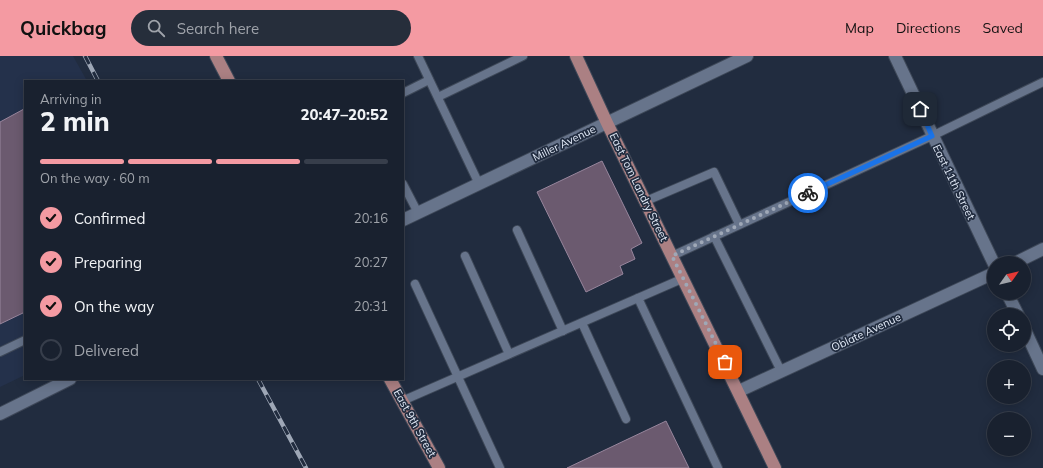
<!DOCTYPE html>
<html lang="en">
<head>
<meta charset="utf-8">
<style>
	:root { --surface:#19212f; --page:#262e3b; --text:#f1f3f6; --muted:#9fa3aa; --line:#373e4b; --accent:#f49aa2 }
	body { margin:0; font-family:Mulish,sans-serif; background:var(--page); color:var(--text); height:100vh; display:flex; flex-direction:column; font-size:15px; white-space:nowrap }
	* { box-sizing:border-box; margin:0 }
	p { font-size:13px; color:var(--muted) }
	.icon { flex:none; width:22px; height:22px; fill:none; stroke:currentColor; stroke-width:2; stroke-linecap:round; stroke-linejoin:round }
	.map { position:relative; flex:1; overflow:hidden }
	.drawer { position:absolute; left:24px; top:24px; width:380px; height:300px; display:flex; flex-direction:column; background:var(--surface); border-radius:0px; box-shadow:0 2px 10px #0003,0 0 0 1px var(--line) }
	.drawer>* { flex:none }
	.needle { width:26px; rotate:56deg }
	.buttons { position:absolute; left:987px; top:200px; display:grid; gap:8px }
	.buttons a { display:grid; place-items:center; width:44px; height:44px; border-radius:50%; background:var(--surface); box-shadow:0 2px 10px #0003,0 0 0 1px var(--line); font-size:20px }
	.pin { position:absolute; display:grid; place-items:center; width:34px; height:34px; color:#fff; margin:-17px; border-radius:8px; box-shadow:0 2px 6px #0006 }
	.courier { position:absolute; display:grid; place-items:center; width:40px; height:40px; margin:-20px; border:3px solid #1a73e8; border-radius:50%; background:#fff; color:#222; box-shadow:0 1px 5px #0007 }
	.summary em { font-style:normal; font-weight:800 }
	.summary div { display:flex; flex-direction:column-reverse }
	.summary { display:flex; align-items:center; justify-content:space-between; height:68px; padding:0 16px }
	h1 { font-size:26px; font-weight:800; line-height:30px }
	.bar { display:grid; grid-template-columns:repeat(4,1fr); gap:6px 4px; align-content:center; height:48px; padding:0 16px }
	.bar i { height:5px; border-radius:3px; background:var(--line) }
	.bar .current { background:var(--accent) }
	.bar p { grid-column:span 4 }
	ol { padding:0 16px; list-style:none }
	li { display:flex; align-items:center; gap:12px; height:44px }
	li p { margin-inline-start:auto }
	li .icon { padding:4px; border-radius:50%; background:var(--accent); color:#111; stroke-width:4 }
	li:last-child { color:var(--muted) }
	li i { width:22px; height:22px; border:2px solid var(--line); border-radius:50% }
	header { display:flex; align-items:center; gap:24px; box-sizing:border-box; height:56px; padding:0 20px; background:var(--accent); color:#111 }
	header strong { font-size:19px }
	nav { display:flex; gap:22px; margin-inline-start:auto; font-size:14px }
	.search { width:280px; height:36px; background:var(--page); display:flex; align-items:center; gap:10px; box-sizing:border-box; padding:0 14px; border-radius:22px; color:var(--muted); font-size:15px }
	.map>svg:first-child { display:block }
	.built { fill:#24314b }
	.building { fill:#6b5a6f; stroke:#98869d }
	.lines { fill:none; stroke-linecap:round; stroke-linejoin:round }
	.service-casing { stroke:#3e4858; stroke-width:10 }
	.minor-casing { stroke:#3e4858; stroke-width:14 }
	.primary-casing { stroke:#3e4858; stroke-width:14 }
	.service { stroke:#67748b; stroke-width:8 }
	.minor { stroke:#67748b; stroke-width:12 }
	.primary { stroke:#ab8083; stroke-width:12 }
	.rail-casing { stroke:#9ea7b6; stroke-width:4.5 }
	.rail { stroke:#212c3f; stroke-width:3; stroke-dasharray:9; stroke-linecap:butt }
	.done { stroke:#9fa8b7; stroke-width:4; stroke-dasharray:0 7.2 }
	.route { stroke:#1a73e8; stroke-width:5 }
	.labels { text-anchor:middle; dominant-baseline:central; stroke-width:3.5; stroke-linejoin:round; paint-order:stroke }
	.street-label { font-size:11px; fill:#e3ebf8; stroke:#212c3f }
</style>
</head>
<body>
<header>
<strong>Quickbag</strong>
<div class="search"><svg class="icon" aria-label="search" viewBox="0 0 24 24"><circle cx="10" cy="10" r="6"/><path d="M15 15l6 6"/></svg>Search here</div>
<nav><a>Map</a><a>Directions</a><a>Saved</a></nav>
</header>
<div class="map">
<svg width="1043" height="412" viewBox="0 0 1043 412">
	<rect width="100%" height="100%" fill="#212c3f"/>
	<path class="built" d="M0,0h73l14,25h-62v294l-25,12z"/>
	<g class="building">
		<path d="M24,53l1,2v201l-25,12v-202z"/>
		<path d="M602,105l40,82 -11,6 4,10 -15,7 3,8 -37,18 -49,-100z"/>
		<path d="M666,365l23,47h-122z"/>
	</g>
	<g class="lines">
		<g class="service-casing">
			<g id="service">
				<path d="M418,0l61,128"/>
				<path d="M403,37l26,-13"/>
				<path d="M438,41l85,-41"/>
				<path d="M403,128l15,29"/>
				<path d="M646,145l68,-29 25,52"/>
				<path d="M517,174l46,101"/>
				<path d="M714,180l67,135"/>
				<path d="M465,200l44,98"/>
				<path d="M672,200l260,-120 111,-54"/>
				<path d="M684,222l-46,20 80,170"/>
				<path d="M415,228l85,184"/>
				<path d="M582,267l44,96"/>
				<path d="M0,296l25,-12"/>
				<path d="M402,345l236,-103"/>
			</g>
		</g>
		<g class="minor-casing">
			<g id="minor">
				<path d="M895,0l99,208"/>
				<path d="M403,164l344,-164"/>
				<path d="M1015,207l28,-14"/>
				<path d="M1007,237l11,22"/>
				<path d="M1024,272l19,41"/>
				<path d="M739,335l255,-118"/>
				<path d="M0,358l70,-35"/>
			</g>
		</g>
		<g class="primary-casing">
			<g id="primary">
				<path d="M216,0l13,25"/>
				<path d="M576,0l31,67 168,345"/>
				<path d="M390,323l49,89"/>
			</g>
		</g>
		<use href="#service" class="service"/>
		<use href="#minor" class="minor"/>
		<use href="#primary" class="primary"/>
		<g class="rail-casing">
			<g id="rail">
				<path d="M85,0l13,25"/>
				<path d="M258,323l48,89"/>
			</g>
		</g>
		<use href="#rail" class="rail"/>
	</g>
	<g class="lines">
		<path class="done" d="M725,306l-53,-106 136,-63"/>
		<path class="route" d="M808,137l124,-57 -12,-27"/>
	</g>
	<g class="labels">
		<g class="street-label">
			<text transform="translate(564 87) rotate(-26)">Miller Avenue</text>
			<text transform="translate(954 126) rotate(64)">East 11th Street</text>
			<text transform="translate(639 131) rotate(64)">East Tom Landry Street</text>
			<text transform="translate(866 276) rotate(-25)">Oblate Avenue</text>
			<text transform="translate(415 367) rotate(61)">East 9th Street</text>
		</g>
	</g>
</svg>
<div class="buttons">
<a><svg class="needle" viewBox="-14 -14 28 28"><path d="M0-13l5 13h-10z" fill="#e53935"/><path d="M0 13l5-13h-10z" fill="#9fa3aa"/></svg></a>
<a><svg class="icon" aria-label="locate" viewBox="0 0 24 24"><circle cx="12" cy="12" r="6"/><path d="M12 2v4M12 18v4M2 12h4M18 12h4"/></svg></a>
<a>+</a>
<a>−</a>
</div>
<div class="pin" style="left:725px;top:306px;background:#ea580c"><svg class="icon" aria-label="bag" viewBox="0 0 24 24"><path d="M5 8h14l-1 12H6zM9 8a3 3 0 0 1 6 0"/></svg></div>
<div class="pin" style="left:920px;top:53px;background:#1f2937"><svg class="icon" aria-label="home" viewBox="0 0 24 24"><path d="M3 11l9-7 9 7M6 9v11h12V9"/></svg></div>
<div class="courier" style="left:808px;top:137px"><svg class="icon" aria-label="bike" viewBox="0 0 24 24"><circle cx="6" cy="16" r="4"/><circle cx="18" cy="16" r="4"/><path d="M6 16l4-8h5l3 8M10 8l3 8H6M13 5h3"/></svg></div>
<section class="drawer">
<div class="summary"><div><h1>2 min</h1><p>Arriving in</p></div><em>20:47–20:52</em></div>
<div class="bar"><i class="current"></i><i class="current"></i><i class="current"></i><i></i><p>On the way · 60 m</p></div>
<ol>
<li><svg class="icon" aria-label="check" viewBox="0 0 24 24"><path d="M5 12l5 5 9-10"/></svg>Confirmed<p>20:16</p></li>
<li><svg class="icon" aria-label="check" viewBox="0 0 24 24"><path d="M5 12l5 5 9-10"/></svg>Preparing<p>20:27</p></li>
<li><svg class="icon" aria-label="check" viewBox="0 0 24 24"><path d="M5 12l5 5 9-10"/></svg>On the way<p>20:31</p></li>
<li><i></i>Delivered</li>
</ol>
</section>
</div>
</body>
</html>
